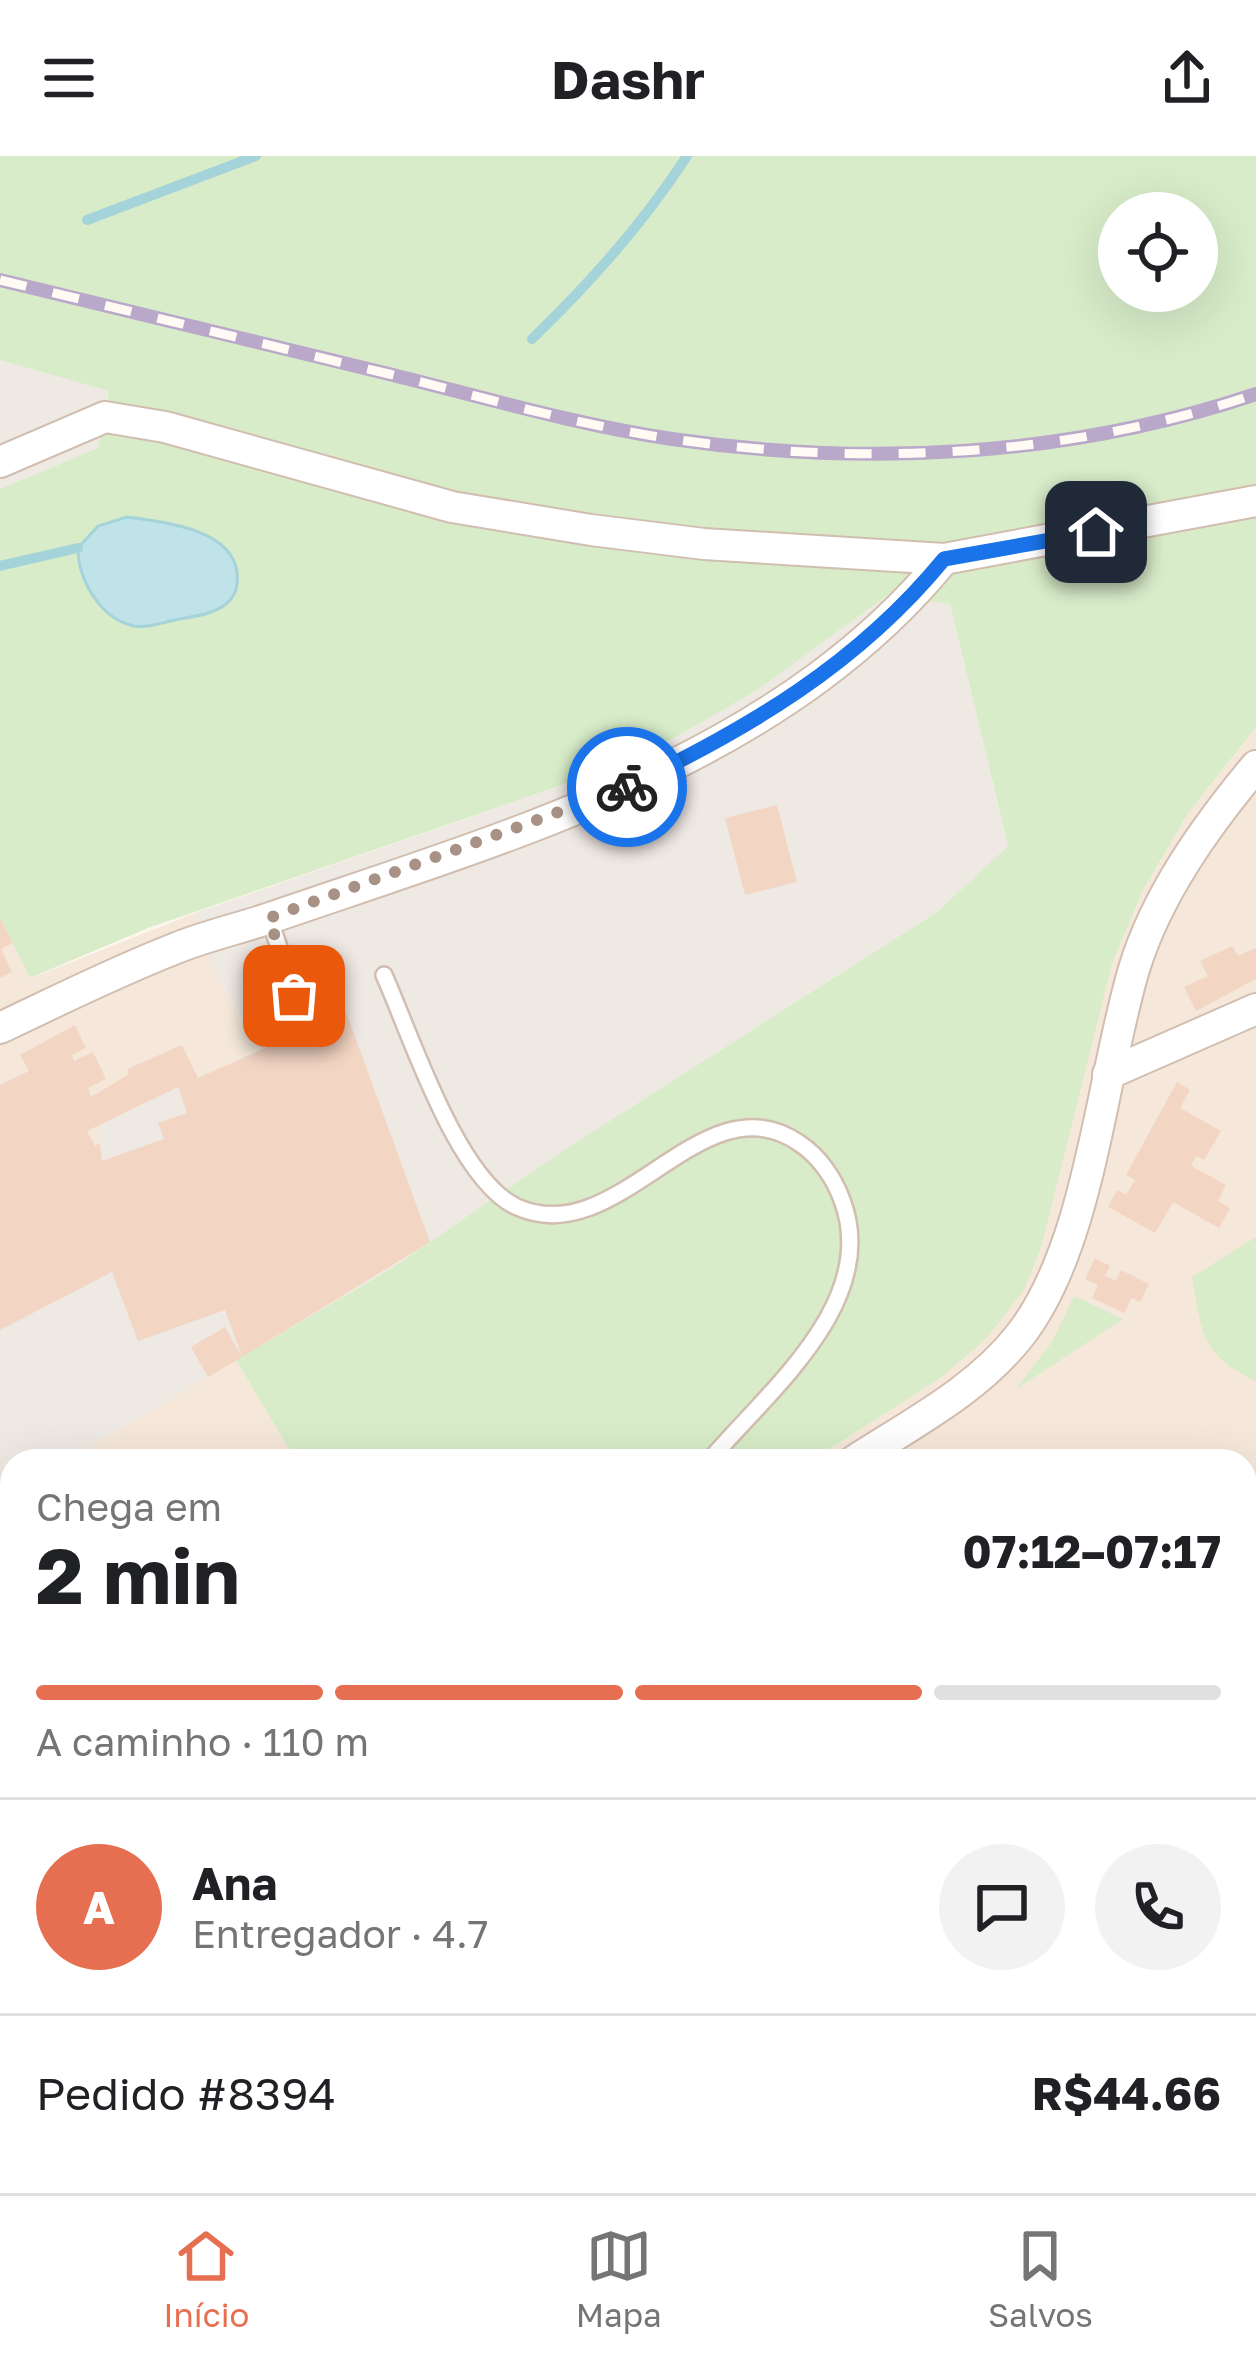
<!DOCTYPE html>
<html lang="pt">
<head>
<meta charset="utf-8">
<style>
	:root { --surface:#fff; --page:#f2f2f2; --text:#202124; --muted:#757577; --line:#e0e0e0; --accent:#e76f51 }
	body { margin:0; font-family:"Golos Text",sans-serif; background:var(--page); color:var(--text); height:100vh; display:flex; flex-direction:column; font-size:45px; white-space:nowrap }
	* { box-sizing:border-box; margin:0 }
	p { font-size:39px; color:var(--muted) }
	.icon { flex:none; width:66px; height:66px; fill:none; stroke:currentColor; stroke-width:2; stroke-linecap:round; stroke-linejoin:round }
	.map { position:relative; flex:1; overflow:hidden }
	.sheet { position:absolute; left:0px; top:1293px; width:1257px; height:744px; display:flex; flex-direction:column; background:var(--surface); border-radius:36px 36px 0 0; box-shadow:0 12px 48px #0002 }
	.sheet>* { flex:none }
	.buttons { position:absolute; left:1098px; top:36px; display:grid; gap:24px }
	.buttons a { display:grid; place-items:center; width:120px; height:120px; border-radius:50%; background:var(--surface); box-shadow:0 12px 48px #0002; font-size:60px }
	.pin { position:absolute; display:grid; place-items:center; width:102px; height:102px; color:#fff; margin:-51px; border-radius:24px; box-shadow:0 6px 18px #0006 }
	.courier { position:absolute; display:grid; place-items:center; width:120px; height:120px; margin:-60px; border:9px solid #1a73e8; border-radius:50%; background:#fff; color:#222; box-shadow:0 3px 15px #0007 }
	.overview em { font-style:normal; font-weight:700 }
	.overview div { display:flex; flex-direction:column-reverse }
	.overview { display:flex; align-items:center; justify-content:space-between; height:204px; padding:0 36px }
	h1 { font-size:78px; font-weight:700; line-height:90px }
	.bar { display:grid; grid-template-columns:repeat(4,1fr); gap:18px 12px; align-content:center; height:144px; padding:0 36px }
	.bar i { height:15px; border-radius:9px; background:var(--line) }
	.bar .current { background:var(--accent) }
	.bar p { grid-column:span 4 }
	.line { display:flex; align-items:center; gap:30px; padding:0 36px; border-top:3px solid var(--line) }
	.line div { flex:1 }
	.round { display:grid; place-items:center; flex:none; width:126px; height:126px; border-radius:63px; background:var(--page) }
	header { display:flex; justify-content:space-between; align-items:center; height:156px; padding:0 36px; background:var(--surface); font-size:54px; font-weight:700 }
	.dock { display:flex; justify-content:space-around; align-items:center; height:168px; border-top:3px solid var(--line); background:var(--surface); font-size:33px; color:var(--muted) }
	.dock a { display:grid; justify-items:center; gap:6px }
	.dock .current { color:var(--accent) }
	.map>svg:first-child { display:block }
	.residential { fill:#f5e8da }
	.industrial { fill:#efe9e4 }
	.green { fill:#d8ecc9; fill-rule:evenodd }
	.water { fill:#bfe3e8; stroke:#a5d3da; stroke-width:3 }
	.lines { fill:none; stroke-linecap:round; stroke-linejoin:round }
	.stream { stroke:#a5d3da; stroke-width:10 }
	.building { fill:#f3d5c3; fill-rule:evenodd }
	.lane-casing { stroke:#d1beb0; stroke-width:20 }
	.street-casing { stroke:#d1beb0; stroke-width:34 }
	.secondary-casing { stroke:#d6c0b0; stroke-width:46 }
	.lane { stroke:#fff; stroke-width:15 }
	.street { stroke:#fff; stroke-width:30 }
	.secondary { stroke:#fff; stroke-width:42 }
	.rail-casing { stroke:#b9a8c9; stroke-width:14 }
	.rail { stroke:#fffaf3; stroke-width:9; stroke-dasharray:27; stroke-linecap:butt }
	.done { stroke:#a89285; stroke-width:12; stroke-dasharray:0 21.6 }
	.route { stroke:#1a73e8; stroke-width:15 }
</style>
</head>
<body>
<header><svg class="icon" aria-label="menu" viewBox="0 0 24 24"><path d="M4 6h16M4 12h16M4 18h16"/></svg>Dashr<svg class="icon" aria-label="share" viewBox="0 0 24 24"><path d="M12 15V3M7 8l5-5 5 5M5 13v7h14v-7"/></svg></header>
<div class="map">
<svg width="1256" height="2037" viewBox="0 0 1256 2037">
	<rect width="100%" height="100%" fill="#fdf6ec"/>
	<g class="residential">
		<path d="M1256,571v1466h-1256v-230l12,-5v223h1233v-720h-434l128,-82 147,-315 26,-100 31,-74 46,-78z"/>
		<path d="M195,757l15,49 49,89 -160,72 3,43 -102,-57v-191l31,60z"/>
		<path d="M236,1204l60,101h-230z"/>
		<path d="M12,1337v419l-12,-16v-396z"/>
	</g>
	<g class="industrial">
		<path d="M0,204l109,30 -11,58 -98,41z"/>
		<path d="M888,439l62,9 58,243 -71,65 -373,238 -172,118 -326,193h-54v32l-12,7v-391l102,57 -3,-43 160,-73 -49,-88 -15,-49 399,-139 82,-37 83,-48z"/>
	</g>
	<g class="green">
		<path d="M0,0h1256v571l-67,85 -46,78 -31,74 -72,287 -16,39 -40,51 -45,38 -128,82h-515l-60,-101 156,-92 172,-118 373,-238 71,-66 -58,-242 -62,-9 -129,94 -83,48 -82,37 -446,154 -118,50 -30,-60v-429l98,-41 11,-57 -109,-31zM1119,57h78v78h-78z"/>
		<path d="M1256,1081v144c-54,-24 -55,-50 -64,-104z"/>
		<path d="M1074,1140l49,23 -107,70 36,-47z"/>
	</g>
	<path class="water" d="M127,361c35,5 104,11 110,55 1,9 0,20 -6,27 -11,14 -34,17 -51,20 -13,2 -33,10 -46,7 -34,-7 -56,-47 -56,-78l20,-22z"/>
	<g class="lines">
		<g class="stream">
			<path d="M87,64l169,-64"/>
			<path d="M532,183c58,-56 111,-115 155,-183"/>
			<path d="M0,410l78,-18"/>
		</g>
	</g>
	<g class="building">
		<path d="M777,649l20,77 -52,13 -20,-77z"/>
		<path d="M0,762l13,25 -12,6 11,23 -12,6z"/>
		<path d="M1232,790l6,10 18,-8v31l-60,32 -12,-24 24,-11 -8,-15z"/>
		<path d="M346,856l84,230 -188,115 -17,-47 -87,31 -26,-69 -112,58v-245l29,-14 -9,-16 55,-30 11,23 -14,7 2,6 19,-9 13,27 -18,9 3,9 38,-23 -2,-5 55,-24 16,33zM178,931l9,26 -29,10 6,16 -62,22 -2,-18 -5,3 -8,-15z"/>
		<path d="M1177,926l13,8 -10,18 41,23 -17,29 -8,-4 -5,10 35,19 -8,16 12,7 -11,20 -46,-26 -18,31 -47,-26 9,-17 9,5 9,-15 -9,-5z"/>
		<path d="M1095,1102l15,8 -5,10 11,5 5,-11 28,14 -9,18 -8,-4 -8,15 -32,-15 6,-13 -13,-6z"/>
		<path d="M225,1171l17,30 -34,20 -17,-30z"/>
		<path d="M12,1406v88l-12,8v-72l7,-4 -7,-13z"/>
		<path d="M1253,1452l3,72 -5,3 -6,-10v-60z"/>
		<path d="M12,1499v29l-7,4 7,12 -12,8v-45z"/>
		<path d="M12,1594v74l-12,-15v-51z"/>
		<path d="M1250,1612l6,10 -5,14 5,8v41l-11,7v-77z"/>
		<path d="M1245,1752l11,18v40l-5,-8 -6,4z"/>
		<path d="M12,1802v62l-12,5v-62z"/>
		<path d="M0,1895l7,12 5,-3v50l-12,8z"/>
		<path d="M12,1991v34h31l-27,12h-16v-41z"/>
		<path d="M312,2025h144l-20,12h-144z"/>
		<path d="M594,2025h22l8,12h-49z"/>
		<path d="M632,2025h31l7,12h-31z"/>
		<path d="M679,2025h44l7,12h-44z"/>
		<path d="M725,2025h35l7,12h-35z"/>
		<path d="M795,2025h46l7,12h-72z"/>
		<path d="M1043,2025h49l8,12h-49z"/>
	</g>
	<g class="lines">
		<g class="lane-casing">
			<g id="lane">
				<path d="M269,762l36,105"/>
				<path d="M384,819c27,60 73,205 133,232 102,46 185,-131 282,-64 20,13 35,35 43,57 39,102 -75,192 -133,261"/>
			</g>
		</g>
		<g class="street-casing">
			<g id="street">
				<path d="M0,306l105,-45 60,10 287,80 139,23 113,14 240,15"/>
				<path d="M0,872c57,-27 115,-56 174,-79 31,-13 64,-20 96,-31 238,-82 509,-157 674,-359l312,-58"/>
				<path d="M1108,918l148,-65"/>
				<path d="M854,1305c57,-37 124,-71 167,-127 69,-90 80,-255 113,-365 23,-75 72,-143 122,-203"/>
				<path d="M1245,1568l11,-7"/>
				<path d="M1245,1846l11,-6"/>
				<path d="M884,2025l8,12"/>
				<path d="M491,2037l19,-12"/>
				<path d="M927,2037l20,-12"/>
			</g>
		</g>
		<g class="secondary-casing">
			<g id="secondary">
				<path d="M0,1695l12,15"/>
				<path d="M217,2025l8,12"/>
			</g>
		</g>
		<use href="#lane" class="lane"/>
		<use href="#street" class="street"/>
		<use href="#secondary" class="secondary"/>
		<g class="rail-casing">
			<path id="rail" d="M0,124c130,31 259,63 389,94 93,23 188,51 283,65 195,28 397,18 584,-45"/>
		</g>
		<use href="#rail" class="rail"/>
	</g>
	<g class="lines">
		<path class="done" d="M294,840l-25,-78 358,-131"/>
		<path class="route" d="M627,631c122,-59 230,-122 317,-228l152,-27"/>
	</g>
</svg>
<div class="buttons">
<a><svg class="icon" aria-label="locate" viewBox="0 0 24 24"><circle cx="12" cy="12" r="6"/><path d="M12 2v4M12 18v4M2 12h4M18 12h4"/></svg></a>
</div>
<div class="pin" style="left:294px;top:840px;background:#ea580c"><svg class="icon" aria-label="bag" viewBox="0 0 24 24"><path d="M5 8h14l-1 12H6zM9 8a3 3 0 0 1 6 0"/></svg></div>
<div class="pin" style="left:1096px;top:376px;background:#1f2937"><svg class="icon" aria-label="home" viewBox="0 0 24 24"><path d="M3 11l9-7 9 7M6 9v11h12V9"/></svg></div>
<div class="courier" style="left:627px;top:631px"><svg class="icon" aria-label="bike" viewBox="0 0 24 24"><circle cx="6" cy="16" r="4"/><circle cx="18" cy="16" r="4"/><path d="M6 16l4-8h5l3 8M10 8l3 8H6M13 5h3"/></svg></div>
<section class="sheet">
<div class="overview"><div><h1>2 min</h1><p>Chega em</p></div><em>07:12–07:17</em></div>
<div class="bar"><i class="current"></i><i class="current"></i><i class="current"></i><i></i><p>A caminho · 110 m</p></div>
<div class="line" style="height:216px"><b class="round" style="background:var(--accent);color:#fff">A</b><div><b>Ana</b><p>Entregador · 4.7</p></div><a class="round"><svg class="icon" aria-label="chat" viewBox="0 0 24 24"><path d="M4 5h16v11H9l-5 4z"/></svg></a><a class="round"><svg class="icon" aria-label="phone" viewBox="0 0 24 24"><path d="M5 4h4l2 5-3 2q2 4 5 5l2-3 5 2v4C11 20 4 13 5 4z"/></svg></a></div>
<div class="line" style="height:156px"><div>Pedido #8394</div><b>R$44.66</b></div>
</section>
</div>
<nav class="dock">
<a class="current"><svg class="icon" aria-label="home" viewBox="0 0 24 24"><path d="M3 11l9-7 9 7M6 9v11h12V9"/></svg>Início</a>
<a><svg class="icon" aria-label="map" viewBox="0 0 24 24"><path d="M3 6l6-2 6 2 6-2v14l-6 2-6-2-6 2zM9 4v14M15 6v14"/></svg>Mapa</a>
<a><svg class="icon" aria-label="saved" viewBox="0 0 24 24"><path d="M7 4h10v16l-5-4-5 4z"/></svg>Salvos</a>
</nav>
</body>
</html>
